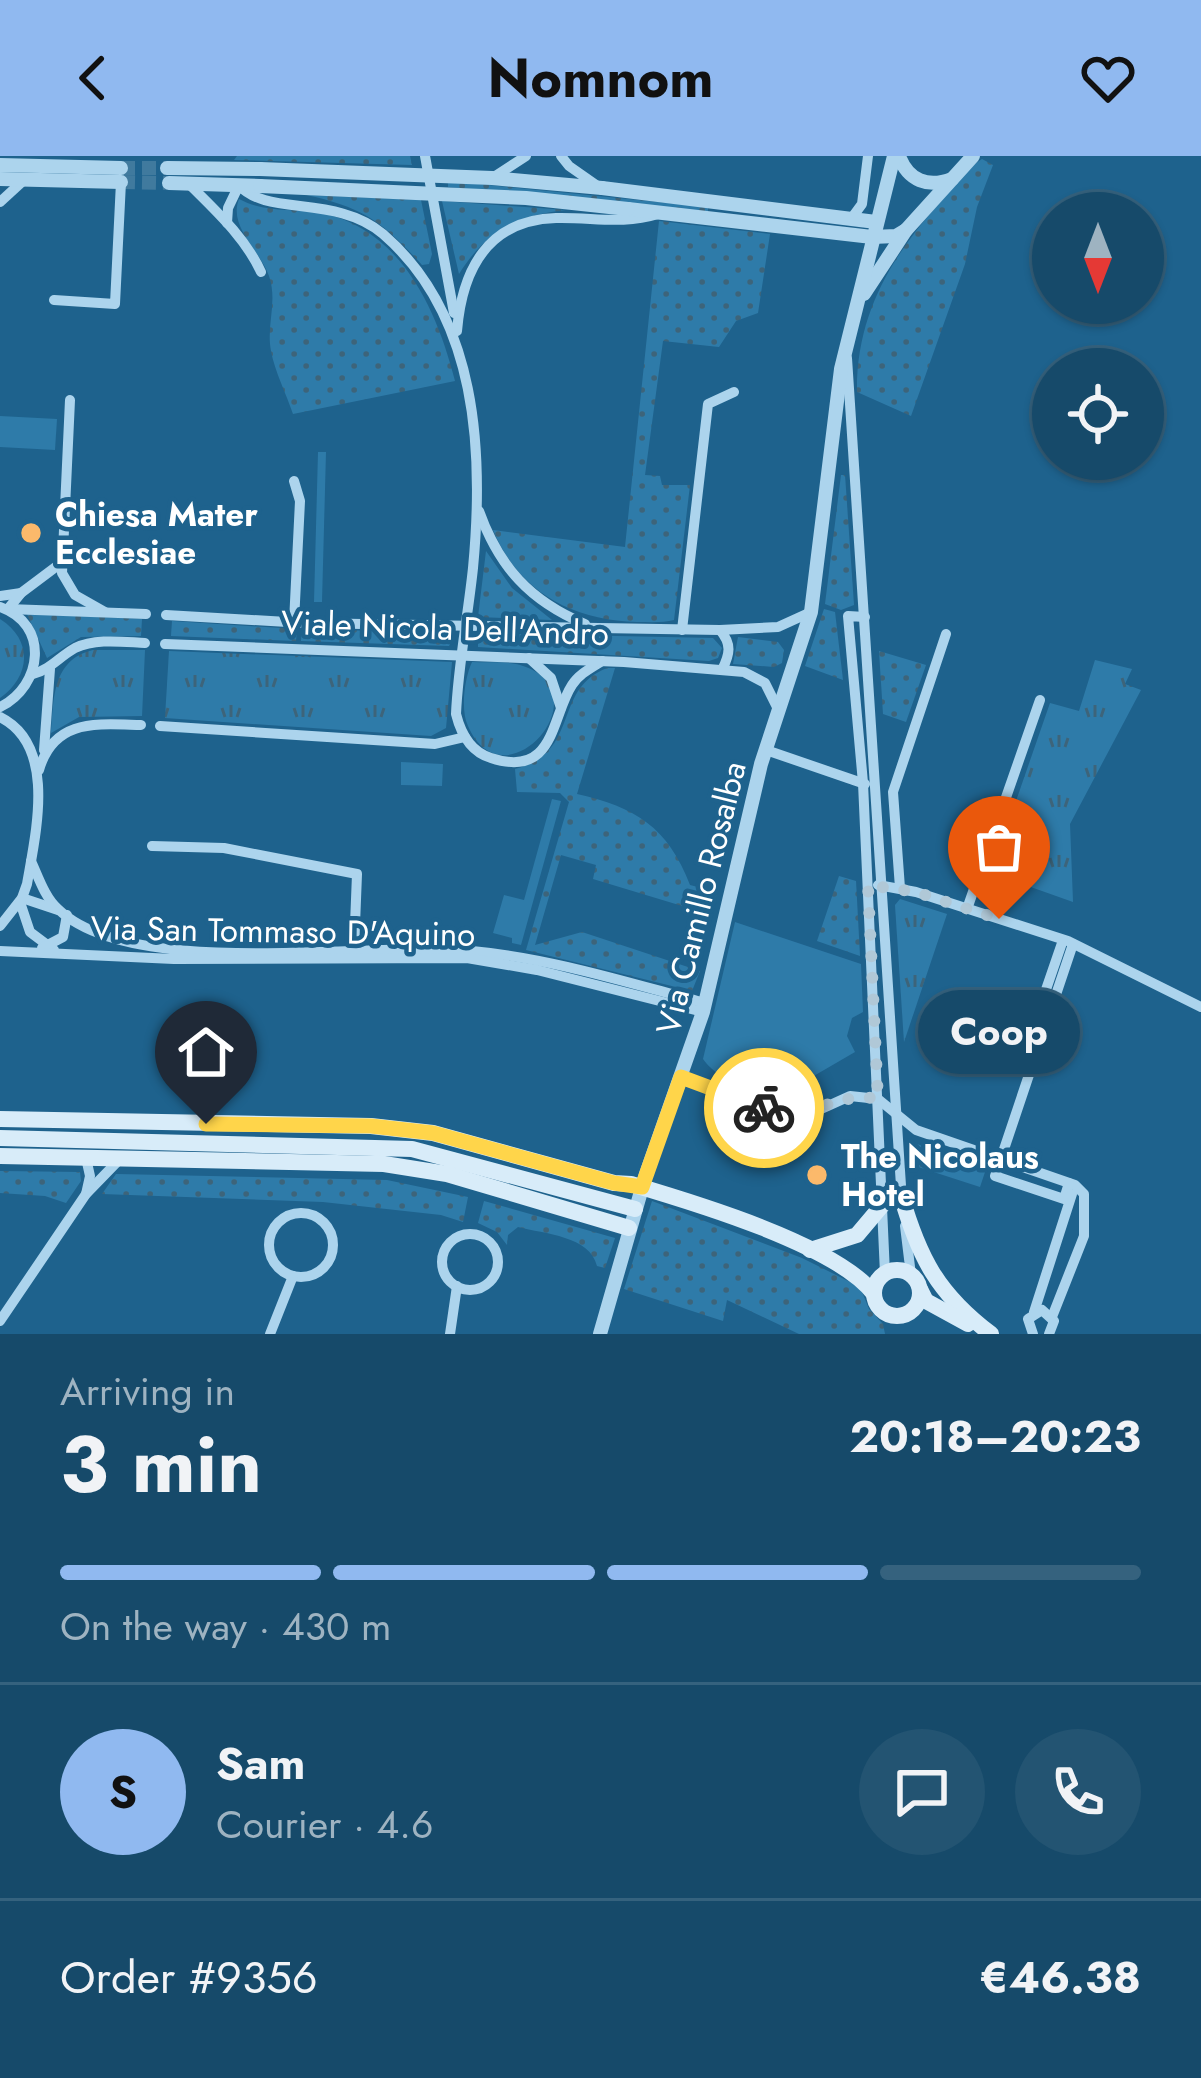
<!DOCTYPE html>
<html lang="en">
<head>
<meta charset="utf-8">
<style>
	:root { --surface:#164a6a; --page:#235472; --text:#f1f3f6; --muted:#9eb3c1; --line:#35627e; --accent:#90b9f0 }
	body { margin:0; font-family:Jost,sans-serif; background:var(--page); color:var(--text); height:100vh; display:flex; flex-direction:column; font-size:45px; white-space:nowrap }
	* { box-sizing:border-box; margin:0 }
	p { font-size:39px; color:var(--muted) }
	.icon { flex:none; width:66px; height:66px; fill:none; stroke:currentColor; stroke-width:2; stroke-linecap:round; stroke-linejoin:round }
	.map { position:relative; height:1178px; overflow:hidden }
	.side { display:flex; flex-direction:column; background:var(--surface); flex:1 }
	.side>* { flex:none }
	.needle { width:78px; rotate:180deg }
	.fabs { position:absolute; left:1032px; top:36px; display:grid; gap:24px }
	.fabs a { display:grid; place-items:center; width:132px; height:132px; border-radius:50%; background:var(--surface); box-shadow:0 3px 9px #0004,0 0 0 3px var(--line); font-size:60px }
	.pin { position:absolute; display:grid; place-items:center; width:102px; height:102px; color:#fff; margin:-123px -51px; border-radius:50% 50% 50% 0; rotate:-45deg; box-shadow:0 0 12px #0007 }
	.pin .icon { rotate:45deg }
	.courier { position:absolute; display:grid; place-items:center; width:120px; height:120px; margin:-60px; border:9px solid #ffd54a; border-radius:50%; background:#fff; color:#222; box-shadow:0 3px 15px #0007 }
	.bubble { position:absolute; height:84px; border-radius:42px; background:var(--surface); box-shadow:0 3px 9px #0004,0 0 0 3px var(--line); font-size:39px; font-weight:700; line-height:84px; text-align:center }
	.overview em { font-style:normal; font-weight:700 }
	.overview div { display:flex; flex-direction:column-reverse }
	.overview { display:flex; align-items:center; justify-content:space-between; height:204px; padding:0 60px }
	h1 { font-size:78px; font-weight:700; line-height:90px }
	.bar { display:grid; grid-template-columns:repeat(4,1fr); gap:18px 12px; align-content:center; height:144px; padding:0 60px }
	.bar i { height:15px; border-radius:9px; background:var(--line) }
	.bar .on { background:var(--accent) }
	.bar p { grid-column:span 4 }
	.line { display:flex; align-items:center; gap:30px; padding:0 60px; border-top:3px solid var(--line) }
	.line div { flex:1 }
	.round { display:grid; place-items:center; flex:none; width:126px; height:126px; border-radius:63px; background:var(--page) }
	header { display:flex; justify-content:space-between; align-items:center; height:156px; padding:0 60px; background:var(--accent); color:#111; font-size:54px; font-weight:700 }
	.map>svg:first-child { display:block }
	.grass { fill:url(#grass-dots) }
	.park { fill:url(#park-tufts) }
	.pitch { fill:#2e7ba9 }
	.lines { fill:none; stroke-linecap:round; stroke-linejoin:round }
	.tertiary-tunnel { stroke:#407a9e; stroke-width:14; stroke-dasharray:14 7; stroke-linecap:butt }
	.minor { stroke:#acd4ed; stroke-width:10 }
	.tertiary { stroke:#acd4ed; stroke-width:14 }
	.secondary { stroke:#d8ecf9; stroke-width:16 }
	.tertiary-bridge { stroke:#acd4ed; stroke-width:14 }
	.done { stroke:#b0c8d7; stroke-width:12; stroke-dasharray:0 21.6 }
	.route { stroke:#ffd54a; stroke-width:15 }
	.poi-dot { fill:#fbb96b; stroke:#1e628d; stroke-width:4.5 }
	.labels { text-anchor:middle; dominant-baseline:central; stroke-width:9; stroke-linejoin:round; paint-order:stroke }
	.poi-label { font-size:33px; font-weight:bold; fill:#fff; stroke:#1e628d; text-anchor:start }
	.street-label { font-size:33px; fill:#fff; stroke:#1e628d }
</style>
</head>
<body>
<header><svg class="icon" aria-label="back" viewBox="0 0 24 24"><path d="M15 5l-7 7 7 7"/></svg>Nomnom<svg class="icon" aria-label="heart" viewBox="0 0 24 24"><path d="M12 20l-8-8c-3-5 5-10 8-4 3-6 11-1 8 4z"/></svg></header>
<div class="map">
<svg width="1201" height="1178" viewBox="0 0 1201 1178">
	<defs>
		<pattern id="grass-dots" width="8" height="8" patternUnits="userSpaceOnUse" patternTransform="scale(3)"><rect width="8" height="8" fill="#2e7ba9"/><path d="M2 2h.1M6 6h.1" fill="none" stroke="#3d647a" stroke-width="1.8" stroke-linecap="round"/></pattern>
		<pattern id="park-tufts" width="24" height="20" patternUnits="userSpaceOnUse" patternTransform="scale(3)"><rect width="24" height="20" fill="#2e7ba9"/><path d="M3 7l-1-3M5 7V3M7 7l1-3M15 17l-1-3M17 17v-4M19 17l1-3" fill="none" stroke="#3d647a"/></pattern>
	</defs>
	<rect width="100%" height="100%" fill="#1e628d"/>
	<g class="grass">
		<path d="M237,0h173l2,9 -178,-5z"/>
		<path d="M982,3l11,6 -16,42 -12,57 -54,152 -54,-24c-1,-78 35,-137 86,-193 12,-14 24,-31 39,-40z"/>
		<path d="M448,25l260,26v6l-260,-26z"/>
		<path d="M306,39l115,5 11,54 -3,10 -7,1c-39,-43 -59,-58 -116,-70z"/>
		<path d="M239,43c26,14 53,9 82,14 80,16 116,97 134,168l-162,33c-7,-21 -18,-42 -22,-63 -5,-26 7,-49 -2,-75 -9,-26 -41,-49 -30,-77z"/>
		<path d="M442,45l124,9c-48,5 -81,22 -107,64z"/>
		<path d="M659,65l111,13 -12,79 -22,8 -17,26 -56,-6 -18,134 15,1 2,9h28l-16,135c-11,3 -24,2 -37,2 -65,-2 -118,-30 -144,-92l132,17z"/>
		<path d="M841,319h4l9,130 -13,5 -16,-6z"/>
		<path d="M486,395l26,37 40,32 -74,-3z"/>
		<path d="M824,453l11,3 8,68 -38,-14z"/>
		<path d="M27,458l115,5 -1,17 -60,1 -34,21z"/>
		<path d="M172,465l125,8 -1,12 -125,-5z"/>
		<path d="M302,473l148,4 4,3 -5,10 -148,-5z"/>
		<path d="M478,477l235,5 9,10 -4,10 -9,3 -231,-14z"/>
		<path d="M738,481l40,5 6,8 -2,13 -8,4 -41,-3z"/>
		<path d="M879,495l47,14 -20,57 -23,-8z"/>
		<path d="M607,512h8l-38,126c58,13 91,33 113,91l27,7 -5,23 -119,-36 3,-14 -35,-10 -26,90 47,-13 118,39 -8,20 -166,-41 43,-148 -9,-9 -43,-1 -2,-23c67,-17 36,-79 92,-101z"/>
		<path d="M839,720l17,5 4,75 -43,-15z"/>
		<path d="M0,1015l80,1 1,9 -15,22 -21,-7 -45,-3z"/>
		<path d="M116,1018l271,6 81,17 -5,25 -22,-7 -118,-13 -221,-8z"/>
		<path d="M484,1045l131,37 -10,30 -8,-2c-7,-30 -52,-32 -79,-39l-10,8 -1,10 -10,-13 -19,-9z"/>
		<path d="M652,1045l150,57 58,29 9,22 14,15 2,10h-86l-72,-34 -4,21 -99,-32z"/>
	</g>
	<g class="park">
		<path d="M0,463c33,21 31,57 0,79z"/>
		<path d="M93,494h52l-3,66 -63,1 -28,16c3,-35 1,-73 42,-83z"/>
		<path d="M169,495l283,11 -6,66 -15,8 -266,-18z"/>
		<path d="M1095,504l37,9 -7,15 16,6 -71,134 3,78 -82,-29 59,-170 29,8z"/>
		<path d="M472,506c15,1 34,-1 48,3 87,26 -16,144 -52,61 -8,-17 -3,-49 4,-64z"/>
		<path d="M900,743l47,15 -43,128 -9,-137z"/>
		<path d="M907,985l80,25 -7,21 -71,-23z"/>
	</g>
	<g class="pitch">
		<path d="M0,260l57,3 -2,31 -55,-3z"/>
		<path d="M318,296h8l-4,150h-8z"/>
		<path d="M401,606l42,2 -1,22 -41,-1z"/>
		<path d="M552,643l9,2 -40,144 -9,-2v-5l-19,-5 11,-38 20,5z"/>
		<path d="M735,766l126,42 2,48 -11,6 -5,18 8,16 -43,25 -2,25c-31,5 -88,-16 -107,-43z"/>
	</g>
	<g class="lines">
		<g class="tertiary-tunnel">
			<path d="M121,12h46"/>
			<path d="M121,26l48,1"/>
		</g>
		<g class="minor">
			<path d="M425,0l29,157"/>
			<path d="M561,0l8,10 30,21"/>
			<path d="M494,21l32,-21"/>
			<path d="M188,27c27,27 57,54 73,89"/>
			<path d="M0,46l24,-22"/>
			<path d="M851,63l11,-15 6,-48"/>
			<path d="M227,67l1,-15 11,-23c27,32 97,9 144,49 95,82 101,218 90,334 -5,48 -15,98 -17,146 5,20 15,38 35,44 64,21 60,-41 81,-73 7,-11 19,-17 30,-24"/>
			<path d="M54,144l61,4 6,-122"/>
			<path d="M457,175c5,-60 30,-111 99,-113 37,-1 66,7 102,-4"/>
			<path d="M847,202l55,843"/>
			<path d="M70,244l-8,173 13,22 30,17"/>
			<path d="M294,325l6,20 -6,121"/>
			<path d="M479,355c20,56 51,90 106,113"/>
			<path d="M0,440l21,-3"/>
			<path d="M0,451c50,17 43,79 0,100"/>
			<path d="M8,453l138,5"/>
			<path d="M8,453l13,-16 40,-30"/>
			<path d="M166,459l138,8 416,7 58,-3 33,-15"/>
			<path d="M865,461l-17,-1 15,167 22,491"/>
			<path d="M682,474l26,-226 26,-12"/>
			<path d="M720,474c12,14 10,24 2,40"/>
			<path d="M165,488l459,18 120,10 21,11 13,26"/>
			<path d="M529,502l22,20 10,30"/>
			<path d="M33,518c18,-5 26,-17 42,-26 21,-10 48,-6 70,-5"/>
			<path d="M0,561c57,28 36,115 27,167l-5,14 -22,28"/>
			<path d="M160,570l275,18 30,-7"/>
			<path d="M44,594l6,-81"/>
			<path d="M766,594l99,34"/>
			<path d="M39,614c15,-52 58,-46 102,-45"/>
			<path d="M152,690l72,2 133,26 -3,76"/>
			<path d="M31,705c7,15 14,37 27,48 74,72 312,32 414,42 78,7 157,32 233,52"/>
			<path d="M878,729l38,7 152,49 133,66"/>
			<path d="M900,732l-7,-96 53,-158"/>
			<path d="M22,742l36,12"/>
			<path d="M20,746l10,30 24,18"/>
			<path d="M967,753l73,-209"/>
			<path d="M42,792l21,-11 4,-22"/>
			<path d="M0,795l174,8 293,-1 70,12 166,42"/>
			<path d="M1038,890l-10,-4 35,-102"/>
			<path d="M681,921l91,35 19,2 28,-4 31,-14 28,3 38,31 159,55 9,9v42l-32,81"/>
			<path d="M86,1002l4,18 -4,18"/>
			<path d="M1069,1027l-5,16 -69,-23 78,-232"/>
			<circle cx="301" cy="1089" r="32"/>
			<path d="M905,1070l6,49"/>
			<circle cx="470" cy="1106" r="28"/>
			<path d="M1034,1156l38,-118"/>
			<path d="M0,1165l86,-127 33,-34"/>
			<path d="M270,1178l23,-58"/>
			<path d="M450,1178l7,-48"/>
			<path d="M1033,1178l-5,-15 14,-9 12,11 -5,13"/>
		</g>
		<g class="tertiary">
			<path d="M899,0c9,25 29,32 53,23"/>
			<path d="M0,9l121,3"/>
			<path d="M167,12l93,1"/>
			<path d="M0,23l121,3"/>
			<path d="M169,27l91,3"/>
			<path d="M602,32l274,34"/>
			<path d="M628,53l244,28 24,-1 10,-6"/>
			<path d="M864,138l42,-64 67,-74"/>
			<path d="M600,1178l46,-160 57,-162 58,-248 50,-152 30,-243 53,-213"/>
		</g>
		<g class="secondary">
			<path d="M0,963l371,7 62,7 181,50 17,1c61,18 206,61 243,110"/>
			<path d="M0,982l412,11 223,60"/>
			<path d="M0,1000l384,8 63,10 182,54"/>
			<path d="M901,1039c18,63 37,99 90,139"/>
			<path d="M810,1094l47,-15 27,-32"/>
			<circle cx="897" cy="1137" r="23"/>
			<path d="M920,1133l6,12 42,23"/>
		</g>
		<g class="tertiary-bridge">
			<path d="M260,13l232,9 110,10"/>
			<path d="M260,30l266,12 102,11"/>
		</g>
	</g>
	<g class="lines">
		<path class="done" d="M764,952c42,16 74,-18 114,-9l-10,-214 48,7 83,27"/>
		<path class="route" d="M206,968l165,2 62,7 181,50 28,4 39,-110 83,31"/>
	</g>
	<g class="poi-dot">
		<circle cx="31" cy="377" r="12"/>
		<circle cx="817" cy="1019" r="12"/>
	</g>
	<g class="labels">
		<g class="poi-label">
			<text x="55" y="358">Chiesa Mater<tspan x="55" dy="38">Ecclesiae</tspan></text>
			<text x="841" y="1000">The Nicolaus<tspan x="841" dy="38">Hotel</tspan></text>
		</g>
		<g class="street-label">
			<text transform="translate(445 472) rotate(2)">Viale Nicola Dell'Andro</text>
			<text transform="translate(701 742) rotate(-76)">Via Camillo Rosalba</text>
			<text transform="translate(283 775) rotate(1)">Via San Tommaso D'Aquino</text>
		</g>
	</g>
</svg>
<div class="fabs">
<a><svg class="needle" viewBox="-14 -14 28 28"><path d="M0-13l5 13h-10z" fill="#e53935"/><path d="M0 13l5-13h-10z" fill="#9eb3c1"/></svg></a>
<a><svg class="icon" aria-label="locate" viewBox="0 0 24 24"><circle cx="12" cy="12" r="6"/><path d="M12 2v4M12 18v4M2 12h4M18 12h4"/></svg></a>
</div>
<div class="pin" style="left:999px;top:763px;background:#ea580c"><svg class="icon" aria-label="bag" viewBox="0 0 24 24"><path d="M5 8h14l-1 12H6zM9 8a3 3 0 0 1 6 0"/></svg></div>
<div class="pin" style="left:206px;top:968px;background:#1f2937"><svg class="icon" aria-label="home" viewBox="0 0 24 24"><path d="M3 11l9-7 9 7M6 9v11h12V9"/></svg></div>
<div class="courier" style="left:764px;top:952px"><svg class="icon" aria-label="bike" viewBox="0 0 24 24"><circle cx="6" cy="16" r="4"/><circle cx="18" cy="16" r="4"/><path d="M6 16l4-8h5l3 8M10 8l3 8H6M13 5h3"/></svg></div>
<div class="bubble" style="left:918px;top:834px;width:162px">Coop</div>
</div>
<section class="side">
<div class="overview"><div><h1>3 min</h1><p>Arriving in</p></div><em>20:18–20:23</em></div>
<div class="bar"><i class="on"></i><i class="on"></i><i class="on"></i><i></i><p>On the way · 430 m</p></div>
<div class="line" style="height:216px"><b class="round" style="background:var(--accent);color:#111">S</b><div><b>Sam</b><p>Courier · 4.6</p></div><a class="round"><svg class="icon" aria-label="chat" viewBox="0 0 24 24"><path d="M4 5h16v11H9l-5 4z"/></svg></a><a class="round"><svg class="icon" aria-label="phone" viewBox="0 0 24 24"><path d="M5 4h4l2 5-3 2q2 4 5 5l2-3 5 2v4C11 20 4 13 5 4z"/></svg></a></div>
<div class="line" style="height:156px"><div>Order #9356</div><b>€46.38</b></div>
</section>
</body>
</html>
